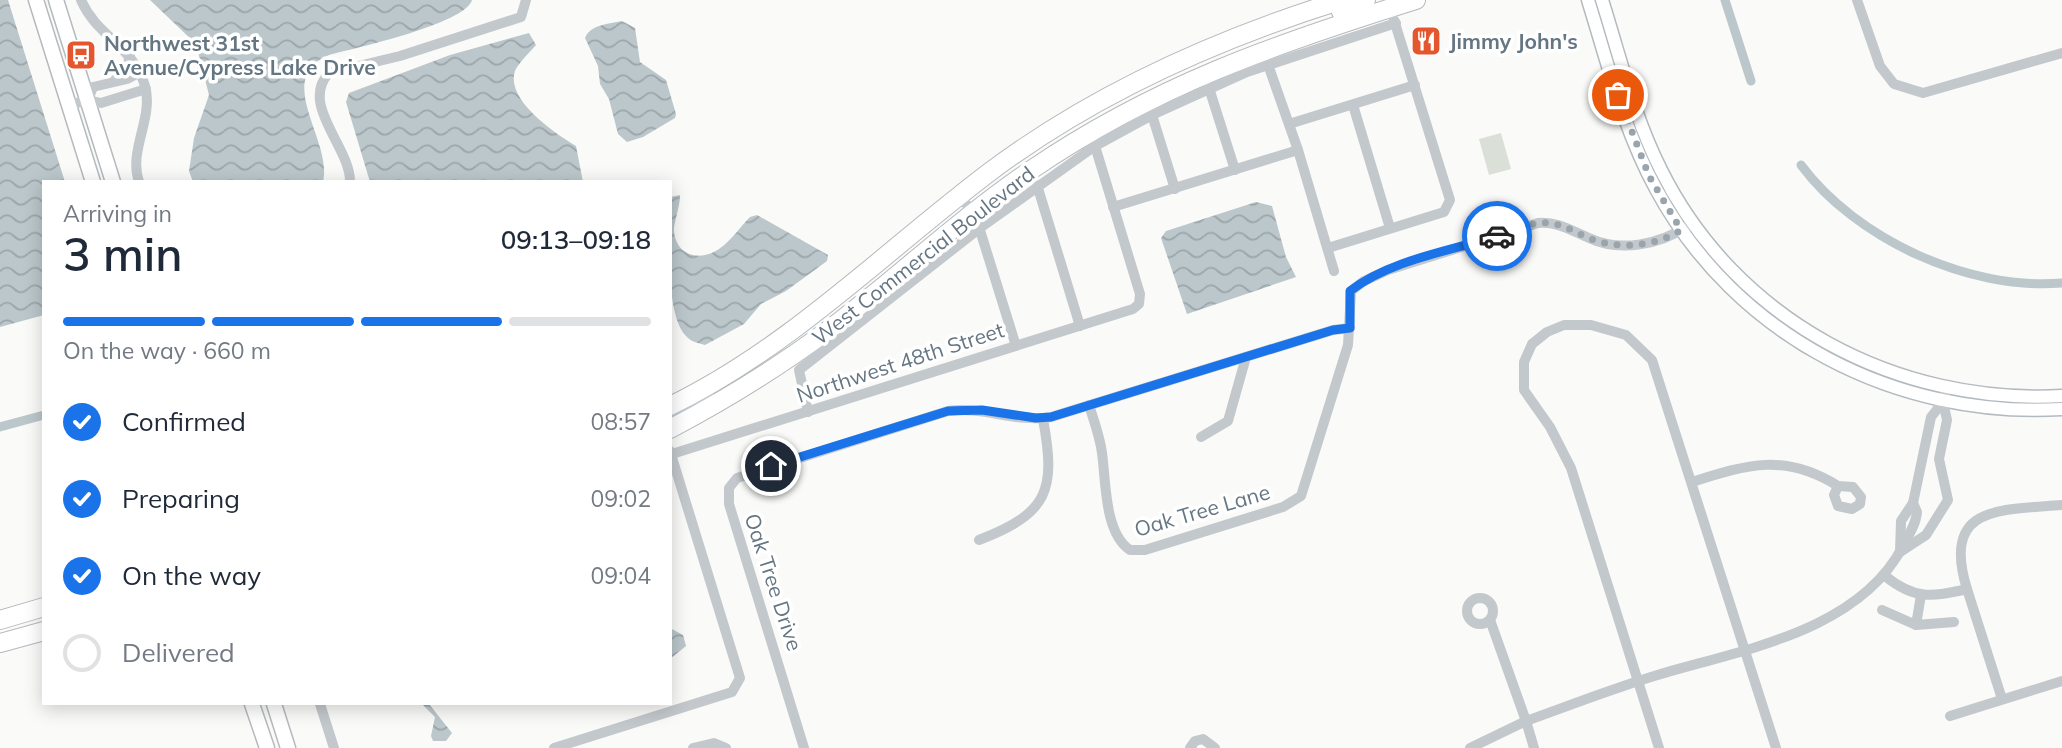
<!DOCTYPE html>
<html lang="en">
<head>
<meta charset="utf-8">
<style>
	:root { --surface:#fff; --page:#f2f2f3; --text:#1f2937; --muted:#747a83; --line:#e0e1e3; --accent:#1a73e8 }
	body { margin:0; font-family:Mulish,sans-serif; background:var(--page); color:var(--text); height:100vh; display:flex; flex-direction:column; font-size:26px; white-space:nowrap }
	* { box-sizing:border-box; margin:0 }
	p { font-size:23px; color:var(--muted) }
	.icon { flex:none; width:38px; height:38px; fill:none; stroke:currentColor; stroke-width:2; stroke-linecap:round; stroke-linejoin:round }
	.map { position:relative; flex:1; overflow:hidden }
	.drawer { position:absolute; left:42px; top:180px; width:630px; height:525px; display:flex; flex-direction:column; background:var(--surface); border-radius:0px; box-shadow:0 4px 18px #0003 }
	.drawer>* { flex:none }
	.pin { position:absolute; display:grid; place-items:center; width:60px; height:60px; color:#fff; margin:-30px; border:4px solid #fff; border-radius:50%; box-shadow:0 2px 7px #0007 }
	.courier { position:absolute; display:grid; place-items:center; width:70px; height:70px; margin:-35px; border:5px solid #1a73e8; border-radius:50%; background:#fff; color:#222; box-shadow:0 2px 9px #0007 }
	.headline em { font-style:normal; font-weight:600 }
	.headline div { display:flex; flex-direction:column-reverse }
	.headline { display:flex; align-items:center; justify-content:space-between; height:119px; padding:0 21px }
	h1 { font-size:46px; font-weight:600; line-height:52px }
	.bar { display:grid; grid-template-columns:repeat(4,1fr); gap:10px 7px; align-content:center; height:84px; padding:0 21px }
	.bar i { height:9px; border-radius:5px; background:var(--line) }
	.bar .active { background:var(--accent) }
	.bar p { grid-column:span 4 }
	ol { padding:0 21px; list-style:none }
	li { display:flex; align-items:center; gap:21px; height:77px }
	li p { margin-inline-start:auto }
	li .icon { padding:7px; border-radius:50%; background:var(--accent); color:#fff; stroke-width:4 }
	li:last-child { color:var(--muted) }
	li i { width:38px; height:38px; border:4px solid var(--line); border-radius:50% }
	.map>svg:first-child { display:block }
	.park { fill:#dadfd7 }
	.water { fill:url(#water-waves) }
	.lines { fill:none; stroke-linecap:round; stroke-linejoin:round }
	.canal { stroke:#bbc7cb; stroke-width:9 }
	.secondary-casing { stroke:#b3babf; stroke-width:15 }
	.primary-casing { stroke:#b5babe; stroke-width:17 }
	.highway-casing { stroke:#b4b9bd; stroke-width:20 }
	.street { stroke:#c3c8cc; stroke-width:10 }
	.secondary { stroke:#fff; stroke-width:12 }
	.primary { stroke:#fff; stroke-width:14 }
	.highway { stroke:#fff; stroke-width:18 }
	.done { stroke:#99a4ac; stroke-width:7; stroke-dasharray:0 12.6 }
	.route { stroke:#1a73e8; stroke-width:9 }
	.labels { text-anchor:middle; dominant-baseline:central; stroke-width:7; stroke-linejoin:round; paint-order:stroke }
	.poi-label { font-size:21px; font-weight:bold; fill:#657683; stroke:#fff; text-anchor:start }
	.street-label { font-size:21px; fill:#657683; stroke:#fff }
</style>
</head>
<body>
<div class="map">
<svg width="2062" height="748" viewBox="0 0 2062 748">
	<defs>
		<pattern id="water-waves" width="16" height="10" patternUnits="userSpaceOnUse" patternTransform="scale(1.75)"><rect width="16" height="10" fill="#bbc7cb"/><path d="M0 5q4-4 8 0t8 0" fill="none" stroke="#9ca6aa"/></pattern>
	</defs>
	<rect width="100%" height="100%" fill="#fafaf8"/>
	<path class="park" d="M1501,133l10,36 -22,6 -10,-36z"/>
	<g class="water">
		<path d="M0,0h8l57,182h-21v133l-44,12z"/>
		<path d="M150,0h322c-7,24 -117,48 -143,55 -57,24 4,85 -6,127h-130l-4,-11 5,-33 15,-43 -13,-51z"/>
		<path d="M622,21l13,7 5,34 26,18 10,34 -1,4 -32,19 -16,5 -9,-8 -9,-35 -9,-15 -2,-18 -13,-28c6,-14 24,-14 37,-17z"/>
		<path d="M529,33l7,12c-6,7 -17,17 -21,26 -10,29 41,63 61,75l7,36h-213l-24,-80 3,-9 101,-38z"/>
		<path d="M680,195c0,13 -7,29 -6,37 3,24 26,30 45,17 12,-8 21,-22 31,-32l7,-2 71,40 -1,6 -41,30 -25,13 -17,20 -39,21c-7,-2 -14,-3 -19,-9 -22,-22 -16,-107 -16,-139z"/>
		<path d="M1256,202l16,4 14,51 10,20 -109,37 -26,-76 5,-7z"/>
		<path d="M670,628l13,7 3,11 -16,13z"/>
		<path d="M422,704h7l23,29 -6,8h-13l-2,-5 4,-19z"/>
	</g>
	<g class="lines">
		<g class="canal">
			<path d="M1725,0l26,81"/>
			<path d="M1801,165c55,74 168,126 261,118"/>
			<path d="M0,427l44,-12"/>
		</g>
		<g class="secondary-casing">
			<g id="secondary">
				<path d="M1588,0c20,64 36,131 68,189 80,148 241,230 406,220"/>
				<path d="M1602,0c18,57 32,117 59,170 75,151 236,235 401,226"/>
			</g>
		</g>
		<g class="primary-casing">
			<g id="primary">
				<path d="M36,0l57,182"/>
				<path d="M56,0l57,182"/>
				<path d="M252,704l15,44"/>
				<path d="M274,704l14,44"/>
			</g>
		</g>
		<g class="highway-casing">
			<g id="highway">
				<path d="M1341,12l18,-6 7,-6"/>
				<path d="M670,406c120,-58 216,-156 321,-235 106,-79 226,-132 351,-171"/>
				<path d="M670,429c55,-29 107,-61 157,-98 69,-52 132,-112 204,-161 123,-84 244,-126 385,-170"/>
				<path d="M0,620l44,-13"/>
				<path d="M0,643l44,-12"/>
			</g>
		</g>
		<g class="street">
			<path d="M81,0c16,37 51,44 64,86 9,32 -17,64 -6,96"/>
			<path d="M1857,0l23,66 14,18 29,9 139,-40"/>
			<path d="M1266,59l32,91 36,121"/>
			<path d="M115,80l12,-12 3,-14"/>
			<path d="M1209,88l26,82"/>
			<path d="M88,100l5,-13 34,-8 13,-7"/>
			<path d="M70,105l18,-5 13,3 45,-14"/>
			<path d="M1353,105l37,123"/>
			<path d="M1152,115l23,74"/>
			<path d="M1289,124l126,-39"/>
			<path d="M350,182c1,-34 -51,-78 -21,-109l71,-17 121,-39 5,-17"/>
			<path d="M1037,185l43,141"/>
			<path d="M958,197l16,14 42,135"/>
			<path d="M1113,207l185,-57"/>
			<path d="M1328,248l116,-36 6,-12 -56,-180"/>
			<path d="M1089,405c5,16 11,32 13,48 4,27 2,80 28,97h15l138,-43 18,-11 47,-151 3,-54 13,-10 24,-11 150,-47c19,-2 34,8 51,15 32,15 71,6 99,-12"/>
			<path d="M808,412l-9,-42 181,-142 115,-82 57,-31 95,-43 149,-49"/>
			<path d="M670,417l39,-22"/>
			<path d="M1201,437l27,-16 18,-64"/>
			<path d="M672,454l461,-145 6,-5 1,-10 -45,-148"/>
			<path d="M1692,482c56,-18 93,-29 146,4l-4,9 4,11 14,3 8,-5 1,-7 -8,-10 -15,-1"/>
			<path d="M1913,503l18,-86 12,-15"/>
			<path d="M979,540c70,-27 77,-50 64,-121"/>
			<path d="M1900,552l26,-17 22,-35 -9,-41 8,-39 -4,-18 3,-13"/>
			<path d="M1900,552l1,-31 12,-18"/>
			<path d="M1885,576c30,24 46,21 82,13l35,110"/>
			<path d="M1967,589c-26,-84 33,-79 95,-84"/>
			<circle cx="1480" cy="611" r="13"/>
			<path d="M1882,610l34,15 5,-30"/>
			<path d="M1490,620l36,101c42,-15 83,-31 125,-44 87,-27 207,-44 252,-131 6,-11 13,-22 14,-34l-4,-9"/>
			<path d="M1916,625l38,-3"/>
			<path d="M320,704l14,44"/>
			<path d="M1950,716l112,-35"/>
			<path d="M554,748l178,-56 8,-14 -70,-227"/>
			<path d="M693,748l21,-5 12,5"/>
			<path d="M804,748l-75,-244v-16l8,-10 211,-67c35,-5 69,12 103,6l282,-87 17,-2"/>
			<path d="M1190,748l5,-7 8,-2 12,9"/>
			<path d="M1470,748l56,-27 8,27"/>
			<path d="M1659,748l-88,-280 -21,-41 -26,-37v-28l8,-18 15,-12 17,-7h27l35,10 26,25 124,388"/>
		</g>
		<use href="#secondary" class="secondary"/>
		<use href="#primary" class="primary"/>
		<use href="#highway" class="highway"/>
	</g>
	<g class="lines">
		<path class="done" d="M1497,236c17,-6 36,-15 53,-13 15,2 28,11 41,16 28,11 65,7 90,-9l-32,-54 -31,-81"/>
		<path class="route" d="M771,466l177,-55 34,-1 54,8 15,-1 282,-87 17,-2v-37c40,-31 100,-40 147,-55"/>
	</g>
	<defs>
		<g id="restaurant-square" transform="scale(1.575)"><rect x="-9" y="-9" width="18" height="18" rx="4" fill="#e4572e" stroke="#fff"/><path d="M-5-6h1v4h1v-4h1v4h1v-4h1v5L-1.5 .5V6h-2V.5L-5-1ZM5-6V6H3V1.5H1.5Q1.5-4 5-6Z" fill="#fff"/></g>
		<g id="bus-square" transform="scale(1.575)"><rect x="-9" y="-9" width="18" height="18" rx="4" fill="#e4572e" stroke="#fff"/><path d="M-5-6H5V4H4V6H2V4H-2V6H-4V4H-5ZM-3.5-4V0h7V-4ZM-3.5 1.2v1.5H-2V1.2ZM2 1.2v1.5H3.5V1.2Z" fill="#fff"/></g>
	</defs>
	<g fill-rule="evenodd">
		<use href="#restaurant-square" x="1426" y="41"/>
		<use href="#bus-square" x="81" y="55"/>
	</g>
	<g class="labels">
		<g class="poi-label">
			<text x="1449" y="41">Jimmy John's</text>
			<text x="104" y="43">Northwest 31st<tspan x="104" dy="24">Avenue/Cypress Lake Drive</tspan></text>
		</g>
		<g class="street-label">
			<text transform="translate(923 255) rotate(-38)">West Commercial Boulevard</text>
			<text transform="translate(900 362) rotate(-18)">Northwest 48th Street</text>
			<text transform="translate(1202 510) rotate(-16)">Oak Tree Lane</text>
			<text transform="translate(774 582) rotate(72)">Oak Tree Drive</text>
		</g>
	</g>
</svg>
<div class="pin" style="left:1618px;top:95px;background:#ea580c"><svg class="icon" aria-label="bag" viewBox="0 0 24 24"><path d="M5 8h14l-1 12H6zM9 8a3 3 0 0 1 6 0"/></svg></div>
<div class="pin" style="left:771px;top:466px;background:#1f2937"><svg class="icon" aria-label="home" viewBox="0 0 24 24"><path d="M3 11l9-7 9 7M6 9v11h12V9"/></svg></div>
<div class="courier" style="left:1497px;top:236px"><svg class="icon" aria-label="car" viewBox="0 0 24 24"><path d="M5 17H2v-5l4-1 3-4h7l3 4 3 1v5h-3M9 17h6M6 11h13"/><circle cx="7" cy="17" r="2"/><circle cx="17" cy="17" r="2"/></svg></div>
<section class="drawer">
<div class="headline"><div><h1>3 min</h1><p>Arriving in</p></div><em>09:13–09:18</em></div>
<div class="bar"><i class="active"></i><i class="active"></i><i class="active"></i><i></i><p>On the way · 660 m</p></div>
<ol>
<li><svg class="icon" aria-label="check" viewBox="0 0 24 24"><path d="M5 12l5 5 9-10"/></svg>Confirmed<p>08:57</p></li>
<li><svg class="icon" aria-label="check" viewBox="0 0 24 24"><path d="M5 12l5 5 9-10"/></svg>Preparing<p>09:02</p></li>
<li><svg class="icon" aria-label="check" viewBox="0 0 24 24"><path d="M5 12l5 5 9-10"/></svg>On the way<p>09:04</p></li>
<li><i></i>Delivered</li>
</ol>
</section>
</div>
</body>
</html>
